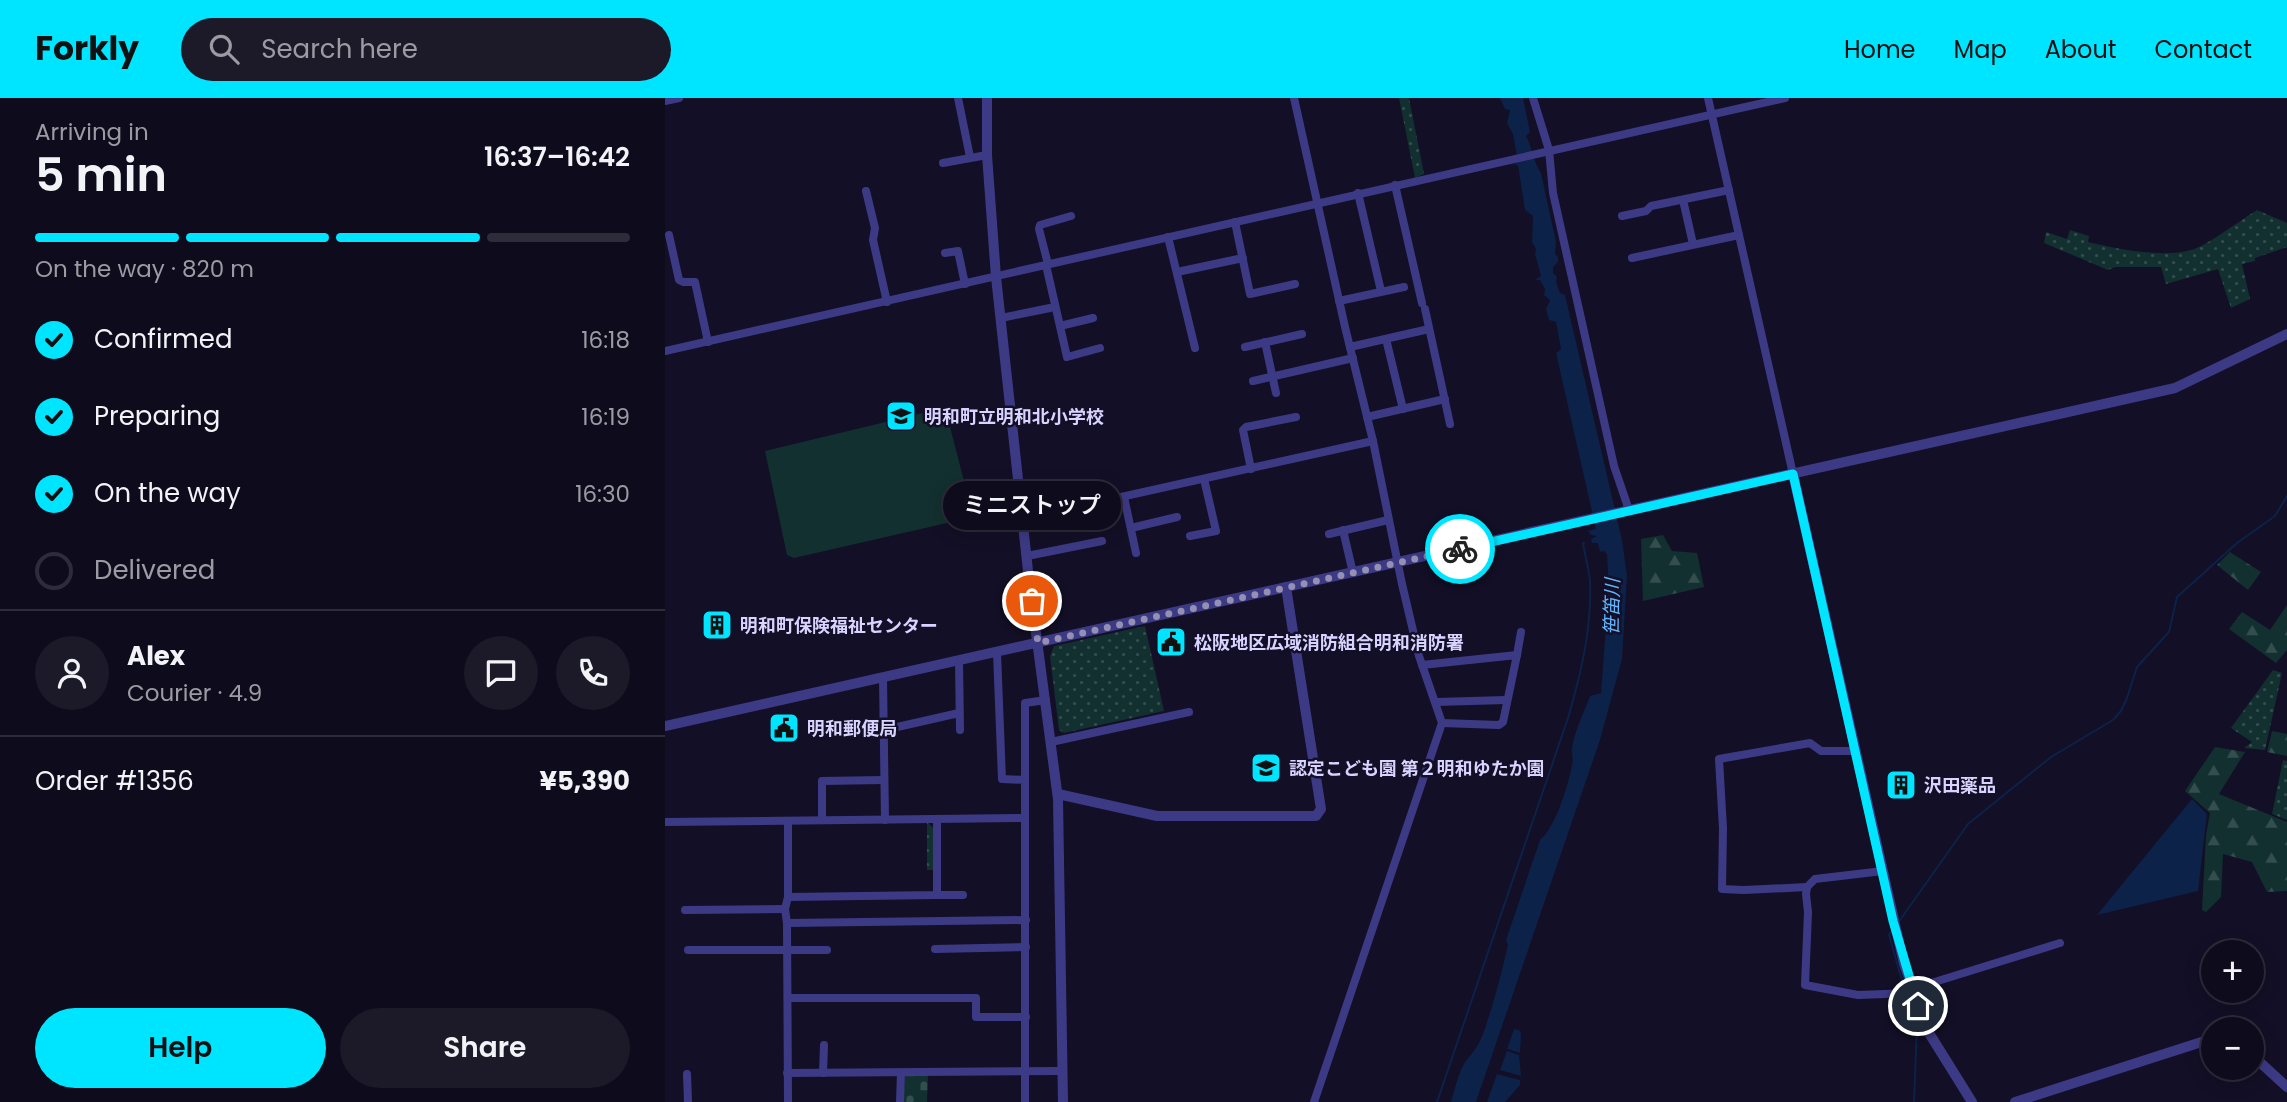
<!DOCTYPE html>
<html lang="en">
<head>
<meta charset="utf-8">
<style>
	:root { --surface:#0e0b1c; --page:#1c1929; --text:#f1f3f6; --muted:#9b9ba3; --line:#2e2b3b; --accent:#00e5ff }
	body { margin:0; font-family:Poppins,"Noto Sans JP",sans-serif; background:var(--page); color:var(--text); height:100vh; display:flex; flex-direction:column; font-size:26px; white-space:nowrap }
	* { box-sizing:border-box; margin:0 }
	p { font-size:23px; color:var(--muted) }
	.icon { flex:none; width:38px; height:38px; fill:none; stroke:currentColor; stroke-width:2; stroke-linecap:round; stroke-linejoin:round }
	.map { position:relative; flex:1; overflow:hidden }
	.sheet { display:flex; flex-direction:column; background:var(--surface); width:665px }
	.sheet>* { flex:none }
	.tools { position:absolute; left:1536px; top:842px; display:grid; gap:14px }
	.tools a { display:grid; place-items:center; width:63px; height:63px; border-radius:50%; background:var(--surface); box-shadow:0 4px 18px #0003,0 0 0 2px var(--line); font-size:35px }
	.pin { position:absolute; display:grid; place-items:center; width:60px; height:60px; color:#fff; margin:-30px; border:4px solid #fff; border-radius:50%; box-shadow:0 2px 7px #0007 }
	.courier { position:absolute; display:grid; place-items:center; width:70px; height:70px; margin:-35px; border:5px solid #00e5ff; border-radius:50%; background:#fff; color:#222; box-shadow:0 2px 9px #0007 }
	.bubble { position:absolute; height:49px; border-radius:24px; background:var(--surface); box-shadow:0 4px 18px #0003,0 0 0 2px var(--line); font-size:23px; font-weight:600; line-height:49px; text-align:center }
	.head em { font-style:normal; font-weight:600 }
	.head div { display:flex; flex-direction:column-reverse }
	.head { display:flex; align-items:center; justify-content:space-between; height:119px; padding:0 35px }
	h1 { font-size:46px; font-weight:600; line-height:52px }
	.bar { display:grid; grid-template-columns:repeat(4,1fr); gap:10px 7px; align-content:center; height:84px; padding:0 35px }
	.bar i { height:9px; border-radius:5px; background:var(--line) }
	.bar .current { background:var(--accent) }
	.bar p { grid-column:span 4 }
	.line { display:flex; align-items:center; gap:18px; padding:0 35px; border-top:2px solid var(--line) }
	.line div { flex:1 }
	.round { display:grid; place-items:center; flex:none; width:74px; height:74px; border-radius:37px; background:var(--page) }
	ol { padding:0 35px; list-style:none }
	li { display:flex; align-items:center; gap:21px; height:77px }
	li p { margin-inline-start:auto }
	li .icon { padding:7px; border-radius:50%; background:var(--accent); color:#111; stroke-width:4 }
	li:last-child { color:var(--muted) }
	li i { width:38px; height:38px; border:4px solid var(--line); border-radius:50% }
	.cta { display:flex; gap:14px; margin-top:auto; padding:14px 35px }
	.cta a { flex:1; height:80px; border-radius:42px; background:var(--accent); color:#111; font-size:28px; font-weight:600; line-height:80px; text-align:center }
	.cta a+a { background:var(--page); color:var(--text) }
	header { display:flex; align-items:center; gap:42px; box-sizing:border-box; height:98px; padding:0 35px; background:var(--accent); color:#111 }
	header strong { font-size:33px }
	nav { display:flex; gap:38px; margin-inline-start:auto; font-size:24px }
	.search { width:490px; height:63px; background:var(--page); display:flex; align-items:center; gap:18px; box-sizing:border-box; padding:0 24px; border-radius:38px; color:var(--muted); font-size:26px }
	main { display:flex; flex:1; min-height:0 }
	.map>svg:first-child { display:block }
	.green { fill:url(#green-dots) }
	.forest { fill:url(#forest-firs) }
	.cemetery { fill:url(#cemetery-stones) }
	.pitch { fill:#12302f }
	.water { fill:#0c2248 }
	.lines { fill:none; stroke-linecap:round; stroke-linejoin:round }
	.stream { stroke:#0c2248; stroke-width:2 }
	.minor { stroke:#3d3a85; stroke-width:8 }
	.tertiary { stroke:#3d3a85; stroke-width:10 }
	.done { stroke:#948fb3; stroke-width:7; stroke-dasharray:0 12.6 }
	.route { stroke:#00e5ff; stroke-width:9 }
	.labels { text-anchor:middle; dominant-baseline:central; stroke-width:5; stroke-linejoin:round; paint-order:stroke }
	.poi-label { font-size:18px; font-weight:bold; fill:#d9d4ff; stroke:#130f26; text-anchor:start }
	.water-label { font-size:19px; font-style:italic; fill:#62b6ff; stroke:#130f26 }
</style>
</head>
<body>
<header>
<strong>Forkly</strong>
<div class="search"><svg class="icon" aria-label="search" viewBox="0 0 24 24"><circle cx="10" cy="10" r="6"/><path d="M15 15l6 6"/></svg>Search here</div>
<nav><a>Home</a><a>Map</a><a>About</a><a>Contact</a></nav>
</header>
<main>
<section class="sheet">
<div class="head"><div><h1>5 min</h1><p>Arriving in</p></div><em>16:37–16:42</em></div>
<div class="bar"><i class="current"></i><i class="current"></i><i class="current"></i><i></i><p>On the way · 820 m</p></div>
<ol>
<li><svg class="icon" aria-label="check" viewBox="0 0 24 24"><path d="M5 12l5 5 9-10"/></svg>Confirmed<p>16:18</p></li>
<li><svg class="icon" aria-label="check" viewBox="0 0 24 24"><path d="M5 12l5 5 9-10"/></svg>Preparing<p>16:19</p></li>
<li><svg class="icon" aria-label="check" viewBox="0 0 24 24"><path d="M5 12l5 5 9-10"/></svg>On the way<p>16:30</p></li>
<li><i></i>Delivered</li>
</ol>
<div class="line" style="height:126px"><a class="round"><svg class="icon" aria-label="person" viewBox="0 0 24 24"><circle cx="12" cy="8" r="4"/><path d="M4 21q1-7 8-7t8 7"/></svg></a><div><b>Alex</b><p>Courier · 4.9</p></div><a class="round"><svg class="icon" aria-label="chat" viewBox="0 0 24 24"><path d="M4 5h16v11H9l-5 4z"/></svg></a><a class="round"><svg class="icon" aria-label="phone" viewBox="0 0 24 24"><path d="M5 4h4l2 5-3 2q2 4 5 5l2-3 5 2v4C11 20 4 13 5 4z"/></svg></a></div>
<div class="line" style="height:91px"><div>Order #1356</div><b>¥5,390</b></div>
<div class="cta"><a>Help</a><a>Share</a></div>
</section>
<div class="map">
<svg width="1622" height="1004" viewBox="0 0 1622 1004">
	<defs>
		<pattern id="green-dots" width="8" height="8" patternUnits="userSpaceOnUse" patternTransform="scale(1.75)"><rect width="8" height="8" fill="#12302f"/><path d="M2 2h.1M6 6h.1" fill="none" stroke="#344d4e" stroke-width="1.8" stroke-linecap="round"/></pattern>
		<pattern id="forest-firs" width="22" height="20" patternUnits="userSpaceOnUse" patternTransform="scale(1.75)"><rect width="22" height="20" fill="#12302f"/><path d="M5 1l3.5 6h-7zM16 11l3.5 6h-7z" fill="#344d4e"/></pattern>
		<pattern id="cemetery-stones" width="16" height="16" patternUnits="userSpaceOnUse" patternTransform="scale(1.75)"><rect width="16" height="16" fill="#12302f"/><path d="M2 7V4a2 2 0 0 1 4 0v3zM10 15v-3a2 2 0 0 1 4 0v3z" fill="#344d4e"/></pattern>
	</defs>
	<rect width="100%" height="100%" fill="#130f26"/>
	<g class="green">
		<path d="M734,0h10l15,76 -9,4z"/>
		<path d="M1592,112l30,13v24l-32,11v3l-13,3 8,35 -19,9 -13,-39 -52,15 -5,-17h-46l-7,3 -64,-27 2,-11 21,7 3,-9 19,6 -1,6c29,7 73,16 103,8 14,-3 51,-31 66,-40z"/>
		<path d="M480,528l19,85 -100,22 -5,-3 -9,-74 4,-10z"/>
		<path d="M1608,572l9,3 -17,77 -21,-2 8,-6 -21,-14z"/>
		<path d="M1618,662l4,1v59l-15,-6z"/>
		<path d="M262,724l6,6 1,42h-7z"/>
	</g>
	<g class="forest">
		<path d="M998,437l9,16 25,2 7,34 -61,14 -2,-62z"/>
		<path d="M1565,454l31,20 -13,18 -31,-25z"/>
		<path d="M1622,507v45l-11,13 -47,-34 13,-17 28,18z"/>
		<path d="M1607,633l15,3v22l-20,-4z"/>
		<path d="M1550,649l30,5 -26,42 68,28v69l-20,1 -15,-30 -29,-8 -2,43 -15,15 -4,-2 4,-75 4,-22 -25,-22z"/>
	</g>
	<path class="cemetery" d="M240,977h23l-1,27h-24z"/>
	<path class="pitch" d="M266,313l17,8 24,93 -3,6 -175,40 -7,-3 -22,-104z"/>
	<g class="water">
		<path d="M835,0h23l7,34 -4,4c7,13 7,25 15,37l15,69 -1,12 3,3v5l-5,5v6l4,4 -1,5 4,11 5,2 57,245 5,36 -5,83 -22,81 -124,362h-25c4,-13 7,-30 15,-41 7,-9 13,-16 17,-27 10,-29 18,-58 25,-89l-2,-5 34,-100c16,-13 28,-55 32,-75 2,-6 -1,-11 0,-16 2,-18 12,-36 18,-53l11,-3 5,-67 -3,-12 5,-42 -1,-18 -3,-3 -4,1 -2,-9h-6l-1,-4 6,-3 -6,-1 -3,-4 8,-2 -40,-176 5,-4 -5,-27 -7,-2 -3,-11 4,-9 -6,-5 1,-6 -5,-9h-5l6,-4 -6,-22 1,-5 -4,-7 1,-26 -8,-6 -7,-45 -12,-1h9l3,-2 -5,-28 -6,-11 3,-13 -5,-1z"/>
		<path d="M1527,701l15,15 -9,77 -101,24z"/>
		<path d="M849,931l5,1 2,3 -1,20 -13,-4z"/>
		<path d="M842,953l12,4 2,21 -21,-6z"/>
		<path d="M832,976l23,6v5l-15,17h-18z"/>
	</g>
	<g class="lines">
		<g class="stream">
			<path d="M1235,822l68,-96 83,-67 62,-37 8,-9 6,-13 10,-31 32,-35 8,-35 60,-54 38,-27 12,-20"/>
			<path d="M1227,832l-3,5 16,56"/>
			<path d="M1241,899l11,27 -3,78"/>
			<path d="M772,1004l131,-384c13,-45 24,-89 22,-137 -1,-12 -5,-25 -7,-38h1"/>
		</g>
		<g class="minor">
			<path d="M293,0l12,59"/>
			<path d="M629,0l51,229 28,114 29,143 17,72 23,67 -128,379"/>
			<path d="M868,0l16,52 4,43 61,273 15,44"/>
			<path d="M1043,0l85,376"/>
			<path d="M0,3l14,-3"/>
			<path d="M278,65l44,-8"/>
			<path d="M730,87l27,118"/>
			<path d="M201,93l9,37 -2,12 14,62"/>
			<path d="M693,95l23,98"/>
			<path d="M1018,102l10,44"/>
			<path d="M957,118l24,-5 5,-5 78,-16"/>
			<path d="M570,124l15,72 45,-10"/>
			<path d="M4,137l10,45 4,2h12l13,60"/>
			<path d="M503,139l27,111"/>
			<path d="M280,155l13,-2 7,33"/>
			<path d="M967,160l107,-23"/>
			<path d="M383,166l-9,-35 1,-4 31,-9"/>
			<path d="M381,167l21,92 33,-9"/>
			<path d="M512,174l66,-14"/>
			<path d="M674,203l65,-14"/>
			<path d="M760,211l25,115"/>
			<path d="M336,220l49,-10"/>
			<path d="M395,228l33,-8"/>
			<path d="M721,241l17,70"/>
			<path d="M600,244l11,51"/>
			<path d="M580,249l57,-13"/>
			<path d="M685,249l79,-18"/>
			<path d="M0,253l1120,-253"/>
			<path d="M588,283l100,-23"/>
			<path d="M702,319l78,-18"/>
			<path d="M586,371l-8,-39 3,-3 50,-10"/>
			<path d="M459,399l12,56"/>
			<path d="M357,421l351,-78"/>
			<path d="M466,430l46,-11"/>
			<path d="M678,432l10,43"/>
			<path d="M664,436l59,-14"/>
			<path d="M525,438l26,-5 -12,-52"/>
			<path d="M362,458l75,-15"/>
			<path d="M332,555l5,126 23,1v322"/>
			<path d="M852,557l4,-23"/>
			<path d="M294,563l1,69"/>
			<path d="M757,567l95,-10 -14,67 -4,3 -57,-2"/>
			<path d="M218,580l2,142"/>
			<path d="M771,604l70,-2"/>
			<path d="M219,632l75,-17"/>
			<path d="M386,644l138,-30"/>
			<path d="M360,682v-77l21,-3"/>
			<path d="M157,722v-39l62,-1"/>
			<path d="M123,723v76l-3,12 2,14 1,179"/>
			<path d="M0,724l360,-4"/>
			<path d="M1218,773l-68,8 -8,8 -1,7 2,18 -3,73 53,10 55,-2"/>
			<path d="M1142,789l-63,3 -22,-1 1,-61 -4,-69 91,-16 11,8h35"/>
			<path d="M272,797h26"/>
			<path d="M123,799l149,-2v-76"/>
			<path d="M20,812l100,-1"/>
			<path d="M122,825l239,-3"/>
			<path d="M270,851l91,-2"/>
			<path d="M23,852h139"/>
			<path d="M1247,891l148,-46"/>
			<path d="M123,900h188v19h50"/>
			<path d="M122,975l275,-2"/>
			<path d="M158,975l1,-28"/>
			<path d="M22,976l1,28"/>
			<path d="M235,1004l1,-29"/>
		</g>
		<g class="tertiary">
			<path d="M322,0v57l9,122 33,303 29,219 5,303"/>
			<path d="M1128,376l111,490 25,69 43,69"/>
			<path d="M0,628l1510,-338 112,-54"/>
			<path d="M393,696l99,22h159l5,-7 -35,-222"/>
			<path d="M1587,957l35,32"/>
			<path d="M1350,1004l199,-64"/>
		</g>
	</g>
	<g class="lines">
		<path class="done" d="M367,503l6,42 422,-94"/>
		<path class="route" d="M795,451l333,-75 100,447 25,85"/>
	</g>
	<defs>
		<g id="school-square" transform="scale(1.575)"><rect x="-9" y="-9" width="18" height="18" rx="4" fill="#00e5ff" stroke="#130f26"/><path d="M0-5L7-2L0 1L-7-2ZM-4 1L0 2.5L4 1V4Q0 6-4 4Z" fill="#111"/></g>
		<g id="building-square" transform="scale(1.575)"><rect x="-9" y="-9" width="18" height="18" rx="4" fill="#00e5ff" stroke="#130f26"/><path d="M-4-6H4V6H1V3H-1V6H-4ZM-2.5-4.3h1.7v1.8h-1.7ZM.8-4.3h1.7v1.8H.8ZM-2.5-1h1.7V.8h-1.7ZM.8-1h1.7V.8H.8Z" fill="#111"/></g>
		<g id="civic-square" transform="scale(1.575)"><rect x="-9" y="-9" width="18" height="18" rx="4" fill="#00e5ff" stroke="#130f26"/><path d="M-.6-6.5H3V-4.5H.6V-3L4-1V1h2V6H-6V1h2V-1L-.6-3ZM-1.2 2.5V6h2.4V2.5Z" fill="#111"/></g>
	</defs>
	<g fill-rule="evenodd">
		<use href="#school-square" x="236" y="318"/>
		<use href="#building-square" x="52" y="527"/>
		<use href="#civic-square" x="506" y="544"/>
		<use href="#civic-square" x="119" y="630"/>
		<use href="#school-square" x="601" y="670"/>
		<use href="#building-square" x="1236" y="687"/>
	</g>
	<g class="labels">
		<g class="poi-label">
			<text x="259" y="318">明和町立明和北小学校</text>
			<text x="75" y="527">明和町保険福祉センター</text>
			<text x="529" y="544">松阪地区広域消防組合明和消防署</text>
			<text x="142" y="630">明和郵便局</text>
			<text x="624" y="670">認定こども園 第２明和ゆたか園</text>
			<text x="1259" y="687">沢田薬品</text>
		</g>
		<g class="water-label">
			<text transform="translate(947 509) rotate(-89)">笹笛川</text>
		</g>
	</g>
</svg>
<div class="tools">
<a>+</a>
<a>−</a>
</div>
<div class="pin" style="left:367px;top:503px;background:#ea580c"><svg class="icon" aria-label="bag" viewBox="0 0 24 24"><path d="M5 8h14l-1 12H6zM9 8a3 3 0 0 1 6 0"/></svg></div>
<div class="pin" style="left:1253px;top:908px;background:#1f2937"><svg class="icon" aria-label="home" viewBox="0 0 24 24"><path d="M3 11l9-7 9 7M6 9v11h12V9"/></svg></div>
<div class="courier" style="left:795px;top:451px"><svg class="icon" aria-label="bike" viewBox="0 0 24 24"><circle cx="6" cy="16" r="4"/><circle cx="18" cy="16" r="4"/><path d="M6 16l4-8h5l3 8M10 8l3 8H6M13 5h3"/></svg></div>
<div class="bubble" style="left:278px;top:383px;width:178px">ミニストップ</div>
</div>
</main>
</body>
</html>
